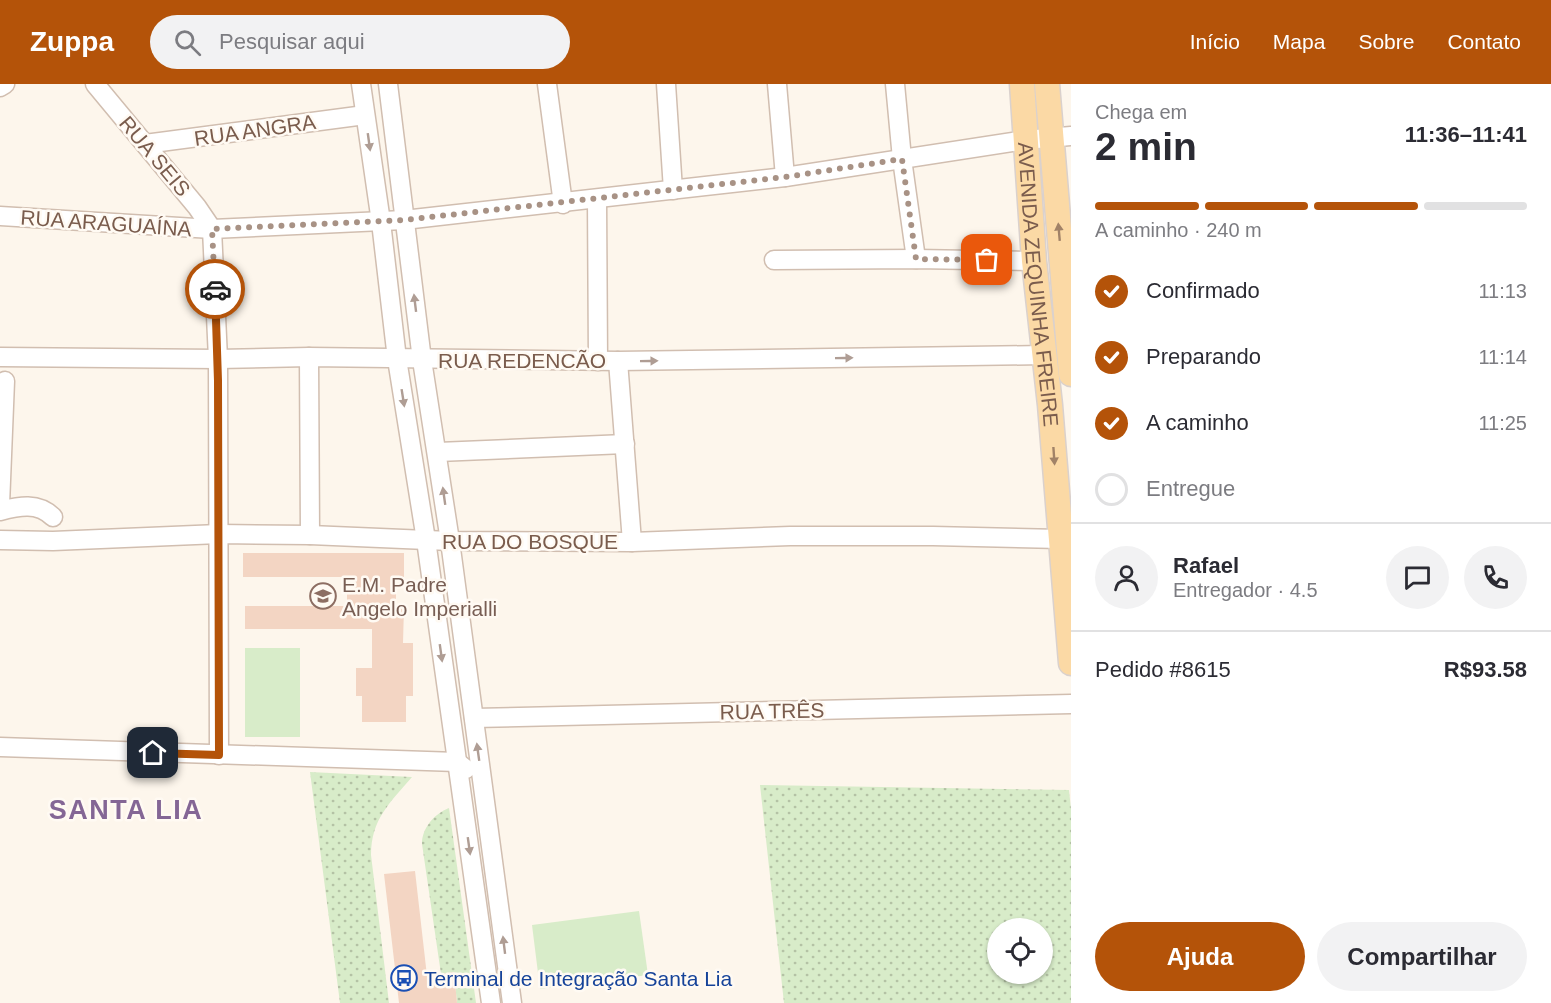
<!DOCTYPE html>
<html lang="pt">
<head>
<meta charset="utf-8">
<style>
	:root { --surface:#fff; --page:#f2f2f3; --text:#2b2b33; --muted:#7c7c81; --line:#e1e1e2; --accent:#b45309 }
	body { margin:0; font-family:Helvetica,sans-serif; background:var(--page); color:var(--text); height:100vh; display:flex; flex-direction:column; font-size:22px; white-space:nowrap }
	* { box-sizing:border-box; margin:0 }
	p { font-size:20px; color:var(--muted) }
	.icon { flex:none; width:33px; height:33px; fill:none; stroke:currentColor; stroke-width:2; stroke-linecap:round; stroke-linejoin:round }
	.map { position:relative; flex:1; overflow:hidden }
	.details { display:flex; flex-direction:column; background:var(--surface); width:480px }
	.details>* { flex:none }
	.tools { position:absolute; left:987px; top:834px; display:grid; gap:12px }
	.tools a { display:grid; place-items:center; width:66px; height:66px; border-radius:50%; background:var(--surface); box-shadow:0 2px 4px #0004; font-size:30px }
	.pin { position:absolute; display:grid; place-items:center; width:51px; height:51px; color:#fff; margin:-26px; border-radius:12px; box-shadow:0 3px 9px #0006 }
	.courier { position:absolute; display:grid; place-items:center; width:60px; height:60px; margin:-30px; border:4px solid #b45309; border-radius:50%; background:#fff; color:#222; box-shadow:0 2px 8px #0007 }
	.summary em { font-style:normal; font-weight:700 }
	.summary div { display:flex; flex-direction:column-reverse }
	.summary { display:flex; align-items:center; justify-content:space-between; height:102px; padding:0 24px }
	h1 { font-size:39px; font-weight:700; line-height:45px }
	.bar { display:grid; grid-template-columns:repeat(4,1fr); gap:9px 6px; align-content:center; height:72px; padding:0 24px }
	.bar i { height:8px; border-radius:4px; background:var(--line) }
	.bar .current { background:var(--accent) }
	.bar p { grid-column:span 4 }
	.line { display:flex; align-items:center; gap:15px; padding:0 24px; border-top:2px solid var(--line) }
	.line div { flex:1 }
	.round { display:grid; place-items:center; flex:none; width:63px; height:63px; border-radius:32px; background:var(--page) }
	ol { padding:0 24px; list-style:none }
	li { display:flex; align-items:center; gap:18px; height:66px }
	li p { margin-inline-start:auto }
	li .icon { padding:6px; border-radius:50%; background:var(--accent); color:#fff; stroke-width:4 }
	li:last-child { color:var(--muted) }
	li i { width:33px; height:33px; border:3px solid var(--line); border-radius:50% }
	.primary-button { display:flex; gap:12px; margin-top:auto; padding:12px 24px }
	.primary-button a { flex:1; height:69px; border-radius:36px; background:var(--accent); color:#fff; font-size:24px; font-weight:700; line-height:69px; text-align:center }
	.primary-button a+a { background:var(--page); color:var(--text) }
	header { display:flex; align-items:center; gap:36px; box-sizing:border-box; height:84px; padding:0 30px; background:var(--accent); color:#fff }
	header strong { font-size:28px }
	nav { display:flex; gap:33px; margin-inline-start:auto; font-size:21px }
	.search { width:420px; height:54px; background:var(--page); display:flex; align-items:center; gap:15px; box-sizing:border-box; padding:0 21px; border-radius:33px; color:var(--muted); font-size:22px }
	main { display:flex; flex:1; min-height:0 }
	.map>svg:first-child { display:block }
	.grass { fill:url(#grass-dots); fill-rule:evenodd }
	.park { fill:#d8ecc9 }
	.building { fill:#f3d5c3 }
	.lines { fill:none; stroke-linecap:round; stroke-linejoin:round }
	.minor-casing { stroke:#d1beb0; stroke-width:21 }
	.major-casing { stroke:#dad1cd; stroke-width:27 }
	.minor { stroke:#fff; stroke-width:18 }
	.major { stroke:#fbd9a5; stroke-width:24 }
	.oneway { fill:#af9d94 }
	.oneway2 { fill:#a18267 }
	.done { stroke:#a89285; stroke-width:6; stroke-dasharray:0 10.8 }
	.route { stroke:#b45309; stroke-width:8 }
	.labels { text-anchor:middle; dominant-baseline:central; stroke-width:5; stroke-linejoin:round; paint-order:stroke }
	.street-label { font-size:21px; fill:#7a5c4d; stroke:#fffaf3 }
	.education-label { font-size:21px; fill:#785e54; stroke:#fffaf3; text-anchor:start }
	.transit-label { font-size:21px; fill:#164399; stroke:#fffaf3; text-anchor:start }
	.district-label { font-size:27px; font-weight:bold; letter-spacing:1.5px; fill:#846695; stroke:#fffaf3 }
</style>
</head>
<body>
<header>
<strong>Zuppa</strong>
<div class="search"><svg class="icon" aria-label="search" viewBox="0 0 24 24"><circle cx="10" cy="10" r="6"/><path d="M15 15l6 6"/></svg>Pesquisar aqui</div>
<nav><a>Início</a><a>Mapa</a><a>Sobre</a><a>Contato</a></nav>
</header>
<main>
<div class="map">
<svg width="1071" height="919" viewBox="0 0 1071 919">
	<defs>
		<pattern id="grass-dots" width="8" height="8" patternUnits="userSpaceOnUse" patternTransform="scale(1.5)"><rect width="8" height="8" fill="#d8ecc9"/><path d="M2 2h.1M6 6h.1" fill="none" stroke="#b4c2a5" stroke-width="1.8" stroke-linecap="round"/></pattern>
	</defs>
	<rect width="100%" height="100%" fill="#fdf6ec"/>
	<g class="grass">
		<path d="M310,688l102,5c-22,26 -41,42 -41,78l18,148h-49z"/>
		<path d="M760,701l309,5 2,19v194h-287zM998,844h44v46h-44z"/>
		<path d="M449,724l27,195h-19l-3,-30 -13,1 -19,-130c0,-16 12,-30 27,-36z"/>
	</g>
	<g class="park">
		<rect x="245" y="564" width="55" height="89"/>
		<path d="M639,827l9,64 -108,14 -8,-64z"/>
	</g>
	<g class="building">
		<path d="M243,469h161v28h-8v26h8l-1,36h10v53h-7v26h-44v-26h-6v-28h16v-39h-127v-23h102v-29h-104z"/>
		<path d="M415,787l12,105 27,-4 3,31h-58l-15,-129z"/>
	</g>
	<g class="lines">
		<g class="minor-casing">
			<g id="minor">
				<path d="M95,0l102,123 15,22 6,130 1,396"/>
				<path d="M361,0l20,138 16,137 29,181 65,463"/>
				<path d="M388,0l34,276 28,181 62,462"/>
				<path d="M547,0l16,120"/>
				<path d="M666,0l7,106"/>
				<path d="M777,0l8,93"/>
				<path d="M895,0l7,75 14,100"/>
				<path d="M0,3l5,-3"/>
				<path d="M145,60l220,-29"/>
				<path d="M597,115l1,162"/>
				<path d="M0,132l212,13 192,-9 381,-43 240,-37 46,-4"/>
				<path d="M774,176l142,-1 118,2"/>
				<path d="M0,273l218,2 91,-2 309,4 426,-6"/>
				<path d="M309,273l1,178"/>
				<path d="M618,277l14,181"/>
				<path d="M438,368l187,-8"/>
				<path d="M0,421l5,-124"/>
				<path d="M0,427c19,-5 38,-9 53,6"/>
				<path d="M0,456l53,1 166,-7 91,1 140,6 182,1 158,-6h143l127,3"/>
				<path d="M474,634l597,-14"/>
				<path d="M0,663l457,15 9,7"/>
			</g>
		</g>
		<g class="major-casing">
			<g id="major">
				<path id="s1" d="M1022,0l12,177 16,144 21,258"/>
				<path d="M1047,0l24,290"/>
			</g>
		</g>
		<use href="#minor" class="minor"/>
		<use href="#major" class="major"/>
	</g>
	<defs><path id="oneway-solid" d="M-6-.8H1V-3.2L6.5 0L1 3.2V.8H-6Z" transform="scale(1.5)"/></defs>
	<g class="oneway">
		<use href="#oneway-solid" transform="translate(369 58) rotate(82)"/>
		<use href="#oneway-solid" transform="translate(415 219) rotate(-97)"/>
		<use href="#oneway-solid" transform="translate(844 274) rotate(-1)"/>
		<use href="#oneway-solid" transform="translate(649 277) rotate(-1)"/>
		<use href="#oneway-solid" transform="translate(403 314) rotate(81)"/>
		<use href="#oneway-solid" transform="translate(444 412) rotate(-98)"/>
		<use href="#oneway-solid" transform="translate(441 569) rotate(82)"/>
		<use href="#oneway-solid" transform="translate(478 668) rotate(-98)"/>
		<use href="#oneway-solid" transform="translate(469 762) rotate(82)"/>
		<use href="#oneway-solid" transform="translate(504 861) rotate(-97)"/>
	</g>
	<g class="oneway2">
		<use href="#oneway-solid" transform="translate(1059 148) rotate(-95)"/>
		<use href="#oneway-solid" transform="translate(1054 372) rotate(86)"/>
	</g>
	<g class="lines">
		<path class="done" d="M215,205l-3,-60 192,-9 381,-43 117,-18 14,100 71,1"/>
		<path class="route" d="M153,669l66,2 -1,-374 -3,-92"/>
	</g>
	<defs>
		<g id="school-ring" transform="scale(1.35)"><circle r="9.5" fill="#fffaf3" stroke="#8d6e63" stroke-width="1.5"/><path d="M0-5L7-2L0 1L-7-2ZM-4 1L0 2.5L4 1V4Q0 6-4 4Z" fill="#8d6e63"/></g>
		<g id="bus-ring" transform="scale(1.35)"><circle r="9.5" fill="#fffaf3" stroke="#1a4fb4" stroke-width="1.5"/><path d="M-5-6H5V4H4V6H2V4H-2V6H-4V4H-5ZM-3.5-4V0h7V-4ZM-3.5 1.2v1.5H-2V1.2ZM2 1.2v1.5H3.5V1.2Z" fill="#1a4fb4"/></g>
	</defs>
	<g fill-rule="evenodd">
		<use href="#school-ring" x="323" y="512"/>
		<use href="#bus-ring" x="404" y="894"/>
	</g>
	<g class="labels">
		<g class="street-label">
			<text transform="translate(255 46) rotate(-8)">RUA ANGRA</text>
			<text transform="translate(155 72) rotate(50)">RUA SEIS</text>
			<text transform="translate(106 139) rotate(4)">RUA ARAGUAÍNA</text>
			<text stroke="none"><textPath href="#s1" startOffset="201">AVENIDA ZEQUINHA FREIRE</textPath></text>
			<text x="522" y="276">RUA REDENCÃO</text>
			<text x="530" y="457">RUA DO BOSQUE</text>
			<text transform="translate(772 627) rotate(-1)">RUA TRÊS</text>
		</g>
		<g class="education-label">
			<text x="342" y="500">E.M. Padre<tspan x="342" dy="24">Angelo Imperialli</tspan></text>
		</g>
		<g class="transit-label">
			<text x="424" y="894">Terminal de Integração Santa Lia</text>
		</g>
		<g class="district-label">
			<text x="126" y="726">SANTA LIA</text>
		</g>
	</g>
</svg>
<div class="tools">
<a><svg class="icon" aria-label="locate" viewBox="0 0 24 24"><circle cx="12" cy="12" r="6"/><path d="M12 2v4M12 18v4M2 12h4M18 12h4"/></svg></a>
</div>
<div class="pin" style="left:987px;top:176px;background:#ea580c"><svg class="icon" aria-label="bag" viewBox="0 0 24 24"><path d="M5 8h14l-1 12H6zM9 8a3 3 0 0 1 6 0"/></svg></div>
<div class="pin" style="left:153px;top:669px;background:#1f2937"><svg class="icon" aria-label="home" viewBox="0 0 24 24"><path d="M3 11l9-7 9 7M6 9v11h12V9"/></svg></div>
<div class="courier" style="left:215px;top:205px"><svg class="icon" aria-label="car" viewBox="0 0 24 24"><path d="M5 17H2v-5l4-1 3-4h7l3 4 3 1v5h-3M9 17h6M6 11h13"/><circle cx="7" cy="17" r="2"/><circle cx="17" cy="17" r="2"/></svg></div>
</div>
<section class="details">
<div class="summary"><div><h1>2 min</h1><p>Chega em</p></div><em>11:36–11:41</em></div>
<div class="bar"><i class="current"></i><i class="current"></i><i class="current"></i><i></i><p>A caminho · 240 m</p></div>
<ol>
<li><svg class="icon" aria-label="check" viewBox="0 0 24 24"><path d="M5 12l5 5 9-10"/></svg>Confirmado<p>11:13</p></li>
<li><svg class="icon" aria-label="check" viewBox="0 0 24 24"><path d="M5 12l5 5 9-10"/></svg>Preparando<p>11:14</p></li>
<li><svg class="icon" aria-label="check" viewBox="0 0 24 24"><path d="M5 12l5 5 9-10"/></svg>A caminho<p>11:25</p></li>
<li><i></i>Entregue</li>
</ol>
<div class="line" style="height:108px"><a class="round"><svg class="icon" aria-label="person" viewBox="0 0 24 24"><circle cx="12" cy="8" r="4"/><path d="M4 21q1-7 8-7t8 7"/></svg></a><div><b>Rafael</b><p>Entregador · 4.5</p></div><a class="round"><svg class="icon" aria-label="chat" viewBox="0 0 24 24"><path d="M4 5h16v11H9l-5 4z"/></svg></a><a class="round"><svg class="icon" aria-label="phone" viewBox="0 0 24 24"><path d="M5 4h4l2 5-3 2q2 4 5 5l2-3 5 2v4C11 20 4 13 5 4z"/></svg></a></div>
<div class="line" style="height:78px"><div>Pedido #8615</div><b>R$93.58</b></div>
<div class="primary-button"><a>Ajuda</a><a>Compartilhar</a></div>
</section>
</main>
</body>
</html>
